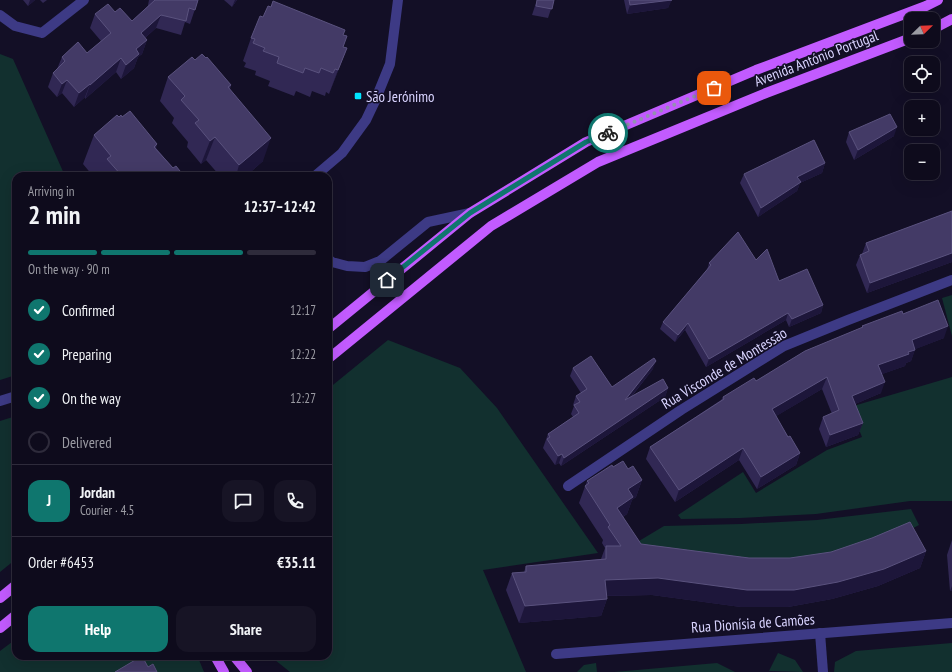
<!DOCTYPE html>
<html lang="en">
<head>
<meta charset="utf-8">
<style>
	:root { --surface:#0e0b1c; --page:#171425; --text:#f1f3f6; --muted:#9b9ba3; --line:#2e2b3b; --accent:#0f766e }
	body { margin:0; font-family:"PT Sans Narrow",sans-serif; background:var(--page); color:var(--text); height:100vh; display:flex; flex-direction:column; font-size:15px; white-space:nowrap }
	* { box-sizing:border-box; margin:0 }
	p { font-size:13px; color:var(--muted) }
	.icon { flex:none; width:22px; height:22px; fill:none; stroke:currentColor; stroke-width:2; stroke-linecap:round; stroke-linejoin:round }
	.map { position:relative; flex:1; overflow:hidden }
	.panel { position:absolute; left:12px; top:172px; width:320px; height:488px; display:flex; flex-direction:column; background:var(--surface); border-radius:12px; box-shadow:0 4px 16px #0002,0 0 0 1px var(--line) }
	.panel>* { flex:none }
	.needle { width:26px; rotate:67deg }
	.buttons { position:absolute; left:904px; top:12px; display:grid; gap:8px }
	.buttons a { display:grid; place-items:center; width:36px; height:36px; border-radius:8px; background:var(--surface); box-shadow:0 4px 16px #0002,0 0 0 1px var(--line); font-size:20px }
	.pin { position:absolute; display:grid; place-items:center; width:34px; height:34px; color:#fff; margin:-17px; border-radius:8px; box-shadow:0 2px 6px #0006 }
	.courier { position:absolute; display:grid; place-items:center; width:40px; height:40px; margin:-20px; border:3px solid #0f766e; border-radius:50%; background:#fff; color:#222; box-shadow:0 1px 5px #0007 }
	.overview em { font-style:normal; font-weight:700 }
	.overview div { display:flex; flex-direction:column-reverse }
	.overview { display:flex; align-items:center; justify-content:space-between; height:68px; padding:0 16px }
	h1 { font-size:26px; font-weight:700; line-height:30px }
	.bar { display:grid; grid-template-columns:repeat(4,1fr); gap:6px 4px; align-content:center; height:48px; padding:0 16px }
	.bar i { height:5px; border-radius:3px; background:var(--line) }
	.bar .current { background:var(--accent) }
	.bar p { grid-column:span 4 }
	.line { display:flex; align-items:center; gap:10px; padding:0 16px; border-top:1px solid var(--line) }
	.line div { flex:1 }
	.round { display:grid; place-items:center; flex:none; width:42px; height:42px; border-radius:12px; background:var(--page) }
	ol { padding:0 16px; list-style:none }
	li { display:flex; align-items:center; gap:12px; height:44px }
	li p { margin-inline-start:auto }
	li .icon { padding:4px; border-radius:50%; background:var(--accent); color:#fff; stroke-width:4 }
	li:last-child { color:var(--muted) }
	li i { width:22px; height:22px; border:2px solid var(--line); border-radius:50% }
	.cta { display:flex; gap:8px; margin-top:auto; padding:8px 16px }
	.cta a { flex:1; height:46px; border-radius:12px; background:var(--accent); color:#fff; font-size:16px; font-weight:700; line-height:46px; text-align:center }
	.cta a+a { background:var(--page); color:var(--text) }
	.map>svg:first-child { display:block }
	.green { fill:#12302f }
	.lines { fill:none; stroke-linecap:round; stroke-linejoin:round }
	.minor { stroke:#3d3a85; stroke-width:10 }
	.tertiary { stroke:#3d3a85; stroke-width:10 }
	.primary { stroke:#c25bff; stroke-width:10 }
	.wall { fill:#312854 }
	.shaded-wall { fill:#1d163a }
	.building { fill:#433a66; stroke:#5a527e }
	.done { stroke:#948fb3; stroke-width:4; stroke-dasharray:0 7.2 }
	.route { stroke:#0f766e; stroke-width:5 }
	.poi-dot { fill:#00e5ff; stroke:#130f26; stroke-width:1.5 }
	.labels { text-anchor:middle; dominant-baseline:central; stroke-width:3; stroke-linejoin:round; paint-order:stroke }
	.street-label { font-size:15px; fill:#d9d4ff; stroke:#130f26 }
	.poi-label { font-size:15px; fill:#d9d4ff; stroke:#130f26; text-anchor:start }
</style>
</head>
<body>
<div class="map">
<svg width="952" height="672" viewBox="0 0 952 672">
	<rect width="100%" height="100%" fill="#130f26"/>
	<g class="green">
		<path d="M0,54l13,5 52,117h-49v199l-16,5z"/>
		<path d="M952,295v41l-10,-38z"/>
		<path d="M388,340l72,28 37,40 101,145 -115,17 43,102h-236l-20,-16h58v-267z"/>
		<path d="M952,377v124h-42l-94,13 -76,4 -59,1 -3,-4 65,-43 13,21 71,-43 35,-13 -12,-30z"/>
		<path d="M16,416v143l-16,13v-151z"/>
		<path d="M911,509l8,16 -17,9 -78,32 -220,-4 60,-36 77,-2 76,-4z"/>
		<path d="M16,639v17h178l5,4 5,12h-204v-21z"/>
		<path d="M952,643v29h-118l1,-10 21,-11z"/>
		<path d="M778,653l17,7 8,12 -34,-1z"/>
		<path d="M596,663l1,9h-20l7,-7z"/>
		<path d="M717,663l18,9h-121z"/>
	</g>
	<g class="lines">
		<g class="minor">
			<path d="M0,15l15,11 27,7 42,-33"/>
			<path d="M0,401l16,-5"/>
			<path d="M568,486l113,-76 103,-64 64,-26 104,-40"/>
			<path d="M820,633l3,39"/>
			<path d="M556,654l396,-31"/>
		</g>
		<g class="tertiary">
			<path d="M315,176l27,-23 24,-33 9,-19 15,-37 8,-64"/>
			<path d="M328,259l4,3 15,4 18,1 15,-6 48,-39 42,-9"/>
		</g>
		<g class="primary">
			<path d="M933,29l19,-10"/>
			<path d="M328,329l142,-116 116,-71 170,-72 170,-64 12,-6"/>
			<path d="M328,359l163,-133 107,-64 168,-69 145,-55"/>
			<path d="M0,598l16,-13"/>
			<path d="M0,628l16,-13"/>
			<path d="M215,656l9,16"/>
			<path d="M234,656l13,16"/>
		</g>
	</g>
	<g class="wall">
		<path d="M23,0h12l-7,6z"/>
		<path d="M40,0h7l-4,3z"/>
		<path d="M149,0h49l-8,24 -5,-2 -4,13 -25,-7 -11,10 2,2 -5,14 -4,3 -4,11 -13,11 -5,-7 -31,27v-2l-11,10 -12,-14 -5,4 -9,-10 5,-14 4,-4 5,-12 25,-4 14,-12 -11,-13 5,-14 20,-2 17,9 16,-15v-1z"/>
		<path d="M224,0h13l-5,7z"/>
		<path d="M537,0h17l-6,18 -16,-3z"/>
		<path d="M624,0h47l-3,8 -41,6z"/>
		<path d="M263,17l80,18v12l4,1 -18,46 -3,-2 -1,4 -13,-5 -2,6 -14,-6 -2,5 -26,-10 2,-5 -15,-6 1,-4 -12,-4 2,-4 -3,-2 8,-23z"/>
		<path d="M195,60l36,25 -1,4 33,72 -17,15h-26l-14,-16 -5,4 -14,-17 1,-5 -16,-19 2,-5 -14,-17 8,-24z"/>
		<path d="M119,117h3l35,27 -1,4 17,20 11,8h-91l-10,-12 11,-29z"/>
		<path d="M849,132l45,4 -40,24 -8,-18z"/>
		<path d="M825,163l-3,10 -22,10 -3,8 -39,26 -18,-34 4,-9z"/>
		<path d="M952,211v51l-85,31 -11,-28 4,-10 2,-1 4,-11z"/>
		<path d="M756,260l23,21 44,24 -2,8 -32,14 -3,-7 -80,47 -21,-37 -10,12 -15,-13 3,-7 44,-52 2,-7z"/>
		<path d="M903,314l41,24 -29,11 -4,12 -5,2 -1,3 -23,8 -1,19 -26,11 8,19 -5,12 -32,12 -7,-18 4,-12 9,-3 -10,-25 -46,27 12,21 12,16 -4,12 -39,24 -18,-29 -64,42 -29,-43 4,-12 71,-47 2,-3 139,-69v-2z"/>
		<path d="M573,368l39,19 41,-18 -21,27 36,-8 -3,9 -104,69 -2,-3 -4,2 -12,-17 5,-14 25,-17 -2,-3 3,-8 -1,-1 3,-9 5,-3 -11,-17z"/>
		<path d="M613,467l15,2 14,11 -6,17 -4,3 -5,14 -4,3 18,27 108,14h41l136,-7 -6,17 -42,18 -46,13 -44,8h-47l-89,-12 -45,1v3l-6,17 -82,7 -13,-33 6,-17 12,-1 2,-6 75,-7 4,-11 -3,-5 1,-3 -24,-37 8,-22z"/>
		<path d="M952,540v51h-2l-3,-36z"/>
	</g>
	<g class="shaded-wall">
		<path d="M30,0h5l-7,6z"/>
		<path d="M235,0h2l-5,7z"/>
		<path d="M672,0l-4,8 -41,6 3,-9z"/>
		<path d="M161,15l-5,13 -20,18 5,-13z"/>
		<path d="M147,40l-5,14 -4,3 -4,11 -13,11 5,-14 10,-16z"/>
		<path d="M347,48l-18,46 9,-24z"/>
		<path d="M121,58l-5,14 -31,27 5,-14z"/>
		<path d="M67,80l-5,13 -5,4 5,-13z"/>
		<path d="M90,84l-5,13 -11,10 5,-14z"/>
		<path d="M897,127l-3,9 -40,24 4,-10z"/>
		<path d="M215,137l-9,23 -5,4 9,-23z"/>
		<path d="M271,138l-8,23 -17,15h-10l3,-11z"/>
		<path d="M825,163l-3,10 -22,10 -3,8 -39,26 3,-9 36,-31z"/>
		<path d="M952,253v9l-85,31 3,-10z"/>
		<path d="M823,305l-2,8 -32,14 3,-8z"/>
		<path d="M788,313l-2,7 -80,47 3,-8z"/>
		<path d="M688,323l-3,7 -10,12 3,-7z"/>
		<path d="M948,326l-4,12 -36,14 4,-12z"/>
		<path d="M915,350l-4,11 -5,2 -1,3 -31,11 4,-12z"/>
		<path d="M656,361l-3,8 -31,39 3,-8z"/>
		<path d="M827,377l-5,12 -54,32 4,-12z"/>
		<path d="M885,382l-4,11 -33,14 4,-11z"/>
		<path d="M668,388l-3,9 -104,69 3,-8z"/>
		<path d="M863,423l-5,12 -32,12 4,-12z"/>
		<path d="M743,448l-4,12 -64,42 4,-12z"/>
		<path d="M800,453l-4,12 -39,24 4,-12z"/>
		<path d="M562,454l-3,9 -4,2 3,-9z"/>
		<path d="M642,480l-6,17 -4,3 -5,14 -16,10 6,-16 11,-19z"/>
		<path d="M926,551l-6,17 -42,18 -46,13 -44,8h-47l-89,-12 -53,1 6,-16z"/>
		<path d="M952,586v5h-2z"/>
		<path d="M607,599l-6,17 -82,7 6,-17z"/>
	</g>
	<g class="building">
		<path d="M155,0h43l-3,10 -6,-2 -3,13 -25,-6 -20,18 6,7 -11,9 3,5 -13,11 -5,-7 -31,27v-1l-11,9 -12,-13 -5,4 -9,-11 12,-12 -3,-4 16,-15 9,11 24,-20 -16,-19 13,-10 7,8 5,-4 12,13z"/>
		<path d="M537,0h17l-2,9 -16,-3z"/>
		<path d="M629,0h43l-42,5z"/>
		<path d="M273,1l72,29 -2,5 4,1 -4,11 4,1 -9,22 -3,-1 -2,4 -12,-5 -2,5 -14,-5 -2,5 -26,-10 2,-6 -16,-6 2,-3 -12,-5 2,-4 -4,-1 9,-22 3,1 5,-11 3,1z"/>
		<path d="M202,54l4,4 1,-1 24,28 -3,2 43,51 -32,27 -24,-28 -5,4 -15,-18 4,-3 -18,-20 4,-4 -17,-19 24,-20 3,3z"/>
		<path d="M130,111l27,33 -3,3 19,21 3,-2 8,10h-62l-15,-17 4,-3 -17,-21 23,-20 2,2 2,-2 1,2z"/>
		<path d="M890,114l7,13 -39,23 -9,-18z"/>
		<path d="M814,140l11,23 -28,14 4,5 -40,26 -17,-34z"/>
		<path d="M952,211v42l-82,30 -10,-28 9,-4 -3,-8z"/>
		<path d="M738,232l18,28 11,-11 12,32 28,-12 16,36 -31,14 -4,-6 -79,46 -21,-36 -10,12 -15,-13 48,-57 -2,-2z"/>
		<path d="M938,300l10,26 -36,14 3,10 -7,2 1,2 -31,11 7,17 -33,14 11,27 -33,12 -7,-18 16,-7 -12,-33 -55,32 16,28 2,-1 10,17 -39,24 -18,-29 -64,42 -29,-43 74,-48 -1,-2 31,-19 2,3 49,-30 58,-24 -1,-1 40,-15 1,3z"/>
		<path d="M591,356l21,31 42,-29 2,3 -31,39 38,-21 5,9 -104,70 -2,-4 -4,2 -11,-17 3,-2 -2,-3 31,-21 -5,-8 6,-3 -4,-6 11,-7 -14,-21z"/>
		<path d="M623,461l5,8 5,-3 9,14 -14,9 5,8 -16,11 24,36 108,14h41l41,-6 41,-14 38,-16 16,29 -42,18 -46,13 -44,8h-47l-89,-12 -53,2 2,19 -82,7 -13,-33 14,-1v-6l80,-7v-13h15l-13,-19 2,-2 -25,-39 4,-3 -2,-2 25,-16 1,2z"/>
		<path d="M142,656l6,11 5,-3 4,8h-42z"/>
	</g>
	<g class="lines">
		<path class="done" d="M608,133l106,-45"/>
		<path class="route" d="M387,280l83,-67 116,-71 22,-9"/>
	</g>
	<rect class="poi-dot" x="354" y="92" width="8" height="8" rx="2"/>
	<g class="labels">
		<g class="street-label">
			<text transform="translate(816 58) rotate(-21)">Avenida António Portugal</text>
			<text transform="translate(724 368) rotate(-31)">Rua Visconde de Montessão</text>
			<text transform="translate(753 623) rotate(-4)">Rua Dionísia de Camões</text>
		</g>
		<g class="poi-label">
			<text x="366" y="96">São Jerónimo</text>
		</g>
	</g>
</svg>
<div class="buttons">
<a><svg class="needle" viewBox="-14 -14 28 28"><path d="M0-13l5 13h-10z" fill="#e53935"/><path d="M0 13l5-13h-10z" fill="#9b9ba3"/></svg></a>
<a><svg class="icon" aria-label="locate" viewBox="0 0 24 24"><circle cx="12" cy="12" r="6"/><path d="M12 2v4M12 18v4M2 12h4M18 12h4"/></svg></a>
<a>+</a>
<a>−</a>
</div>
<div class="pin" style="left:714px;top:88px;background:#ea580c"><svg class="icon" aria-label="bag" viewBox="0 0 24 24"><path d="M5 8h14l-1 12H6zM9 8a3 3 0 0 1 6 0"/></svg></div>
<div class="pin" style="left:387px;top:280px;background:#1f2937"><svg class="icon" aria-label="home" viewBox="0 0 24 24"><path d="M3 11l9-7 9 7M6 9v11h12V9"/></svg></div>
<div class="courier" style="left:608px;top:133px"><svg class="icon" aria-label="bike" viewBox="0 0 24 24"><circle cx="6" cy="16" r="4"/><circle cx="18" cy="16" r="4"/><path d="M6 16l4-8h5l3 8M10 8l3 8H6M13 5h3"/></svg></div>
<section class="panel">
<div class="overview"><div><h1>2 min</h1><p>Arriving in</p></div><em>12:37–12:42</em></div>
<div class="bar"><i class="current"></i><i class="current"></i><i class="current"></i><i></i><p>On the way · 90 m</p></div>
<ol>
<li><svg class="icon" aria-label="check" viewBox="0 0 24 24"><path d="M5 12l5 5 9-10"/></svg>Confirmed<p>12:17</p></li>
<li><svg class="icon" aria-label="check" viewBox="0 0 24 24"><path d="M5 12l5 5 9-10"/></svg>Preparing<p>12:22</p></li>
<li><svg class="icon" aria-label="check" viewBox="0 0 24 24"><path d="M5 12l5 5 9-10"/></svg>On the way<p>12:27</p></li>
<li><i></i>Delivered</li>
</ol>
<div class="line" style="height:72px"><b class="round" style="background:var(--accent);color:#fff">J</b><div><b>Jordan</b><p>Courier · 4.5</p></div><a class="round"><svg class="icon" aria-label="chat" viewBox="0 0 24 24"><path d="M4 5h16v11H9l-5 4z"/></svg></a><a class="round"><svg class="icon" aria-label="phone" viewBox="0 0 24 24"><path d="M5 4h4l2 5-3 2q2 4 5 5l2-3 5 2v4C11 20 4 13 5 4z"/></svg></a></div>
<div class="line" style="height:52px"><div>Order #6453</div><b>€35.11</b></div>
<div class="cta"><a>Help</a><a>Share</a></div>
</section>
</div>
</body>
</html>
